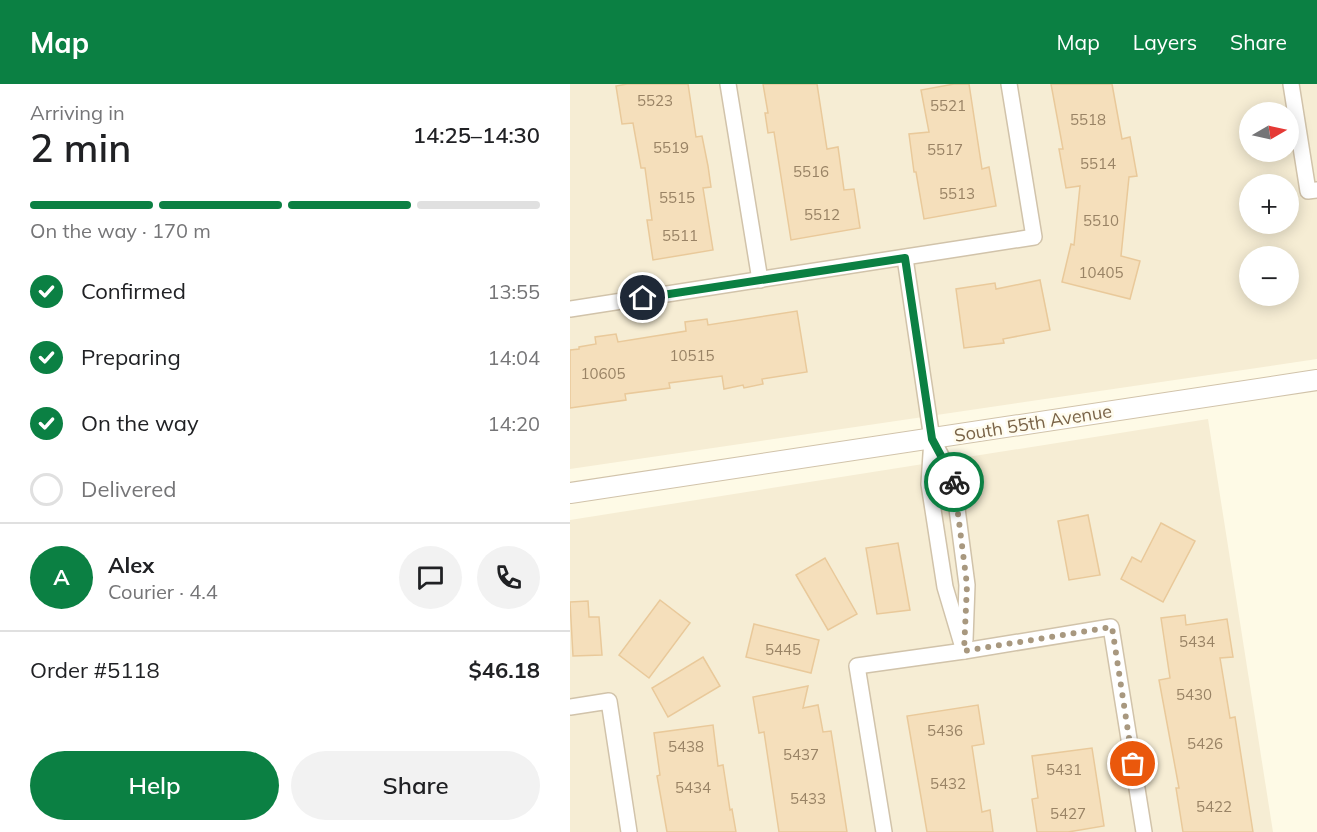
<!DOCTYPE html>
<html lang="en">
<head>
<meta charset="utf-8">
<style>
	:root { --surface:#fff; --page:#f2f2f2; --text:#202124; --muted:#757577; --line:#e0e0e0; --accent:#0b8043 }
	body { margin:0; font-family:Mulish,sans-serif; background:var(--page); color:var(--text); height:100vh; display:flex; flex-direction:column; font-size:22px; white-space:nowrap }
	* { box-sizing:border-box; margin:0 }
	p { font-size:20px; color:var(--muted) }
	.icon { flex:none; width:33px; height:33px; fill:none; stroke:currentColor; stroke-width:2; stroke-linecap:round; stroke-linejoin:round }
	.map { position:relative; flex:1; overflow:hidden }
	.sheet { display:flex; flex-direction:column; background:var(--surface); width:570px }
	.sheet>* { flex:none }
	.needle { width:39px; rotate:81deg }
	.fabs { position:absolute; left:669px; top:18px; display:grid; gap:12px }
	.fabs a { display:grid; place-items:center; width:60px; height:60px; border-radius:50%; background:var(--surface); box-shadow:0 3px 15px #0003; font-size:30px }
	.pin { position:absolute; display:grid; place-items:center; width:51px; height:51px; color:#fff; margin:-26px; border:3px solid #fff; border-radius:50%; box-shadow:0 2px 6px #0007 }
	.courier { position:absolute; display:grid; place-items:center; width:60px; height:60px; margin:-30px; border:4px solid #0b8043; border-radius:50%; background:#fff; color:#222; box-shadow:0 2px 8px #0007 }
	.headline em { font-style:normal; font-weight:600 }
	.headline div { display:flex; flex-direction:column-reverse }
	.headline { display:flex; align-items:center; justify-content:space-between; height:102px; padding:0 30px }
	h1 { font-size:39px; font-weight:600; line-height:45px }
	.bar { display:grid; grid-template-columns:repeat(4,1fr); gap:9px 6px; align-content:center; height:72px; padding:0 30px }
	.bar i { height:8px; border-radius:4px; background:var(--line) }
	.bar .current { background:var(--accent) }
	.bar p { grid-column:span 4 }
	.line { display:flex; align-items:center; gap:15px; padding:0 30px; border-top:2px solid var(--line) }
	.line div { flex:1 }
	.round { display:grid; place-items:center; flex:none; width:63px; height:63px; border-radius:32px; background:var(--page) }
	ol { padding:0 30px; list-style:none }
	li { display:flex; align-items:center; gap:18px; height:66px }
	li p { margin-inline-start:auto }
	li .icon { padding:6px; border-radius:50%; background:var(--accent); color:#fff; stroke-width:4 }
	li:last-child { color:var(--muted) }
	li i { width:33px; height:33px; border:3px solid var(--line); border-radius:50% }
	.button { display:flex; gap:12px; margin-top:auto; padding:12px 30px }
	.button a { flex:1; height:69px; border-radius:36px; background:var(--accent); color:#fff; font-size:24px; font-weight:600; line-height:69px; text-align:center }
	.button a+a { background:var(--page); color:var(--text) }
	header { display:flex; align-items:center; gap:36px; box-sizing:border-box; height:84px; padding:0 30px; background:var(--accent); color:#fff }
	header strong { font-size:28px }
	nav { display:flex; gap:33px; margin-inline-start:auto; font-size:21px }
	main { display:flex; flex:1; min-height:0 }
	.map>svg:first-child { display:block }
	.residential { fill:#f6edd4; fill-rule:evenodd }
	.building { fill:#f5dfbb; stroke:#e9c99a; stroke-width:1.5 }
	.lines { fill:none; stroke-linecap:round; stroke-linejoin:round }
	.minor-casing { stroke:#d1c3aa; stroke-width:18 }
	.tertiary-casing { stroke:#d1c3aa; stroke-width:22 }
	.minor { stroke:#fff; stroke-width:15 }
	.tertiary { stroke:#fff; stroke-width:20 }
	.done { stroke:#a8987f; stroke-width:6; stroke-dasharray:0 10.8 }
	.route { stroke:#0b8043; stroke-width:8 }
	.labels { text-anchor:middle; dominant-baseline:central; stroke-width:5; stroke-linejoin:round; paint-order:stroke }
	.number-label { font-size:15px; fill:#998365 }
	.street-label { font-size:18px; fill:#7a6448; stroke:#fffcee }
</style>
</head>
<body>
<header>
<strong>Map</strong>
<nav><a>Map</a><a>Layers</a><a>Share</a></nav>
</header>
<main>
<section class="sheet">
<div class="headline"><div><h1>2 min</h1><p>Arriving in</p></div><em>14:25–14:30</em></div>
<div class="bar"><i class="current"></i><i class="current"></i><i class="current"></i><i></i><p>On the way · 170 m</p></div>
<ol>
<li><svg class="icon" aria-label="check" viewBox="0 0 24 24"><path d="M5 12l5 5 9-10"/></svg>Confirmed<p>13:55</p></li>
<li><svg class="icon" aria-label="check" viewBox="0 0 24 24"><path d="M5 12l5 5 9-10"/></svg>Preparing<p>14:04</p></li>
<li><svg class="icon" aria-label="check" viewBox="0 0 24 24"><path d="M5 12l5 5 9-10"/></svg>On the way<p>14:20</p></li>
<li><i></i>Delivered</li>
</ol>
<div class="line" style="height:108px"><b class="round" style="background:var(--accent);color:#fff">A</b><div><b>Alex</b><p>Courier · 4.4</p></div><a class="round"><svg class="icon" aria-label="chat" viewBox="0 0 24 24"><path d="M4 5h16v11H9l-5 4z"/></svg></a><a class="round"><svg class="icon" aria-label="phone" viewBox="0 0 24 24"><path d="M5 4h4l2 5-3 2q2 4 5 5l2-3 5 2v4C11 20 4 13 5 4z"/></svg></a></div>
<div class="line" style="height:78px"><div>Order #5118</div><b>$46.18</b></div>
<div class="button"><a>Help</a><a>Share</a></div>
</section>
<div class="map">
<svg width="747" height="748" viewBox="0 0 747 748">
	<rect width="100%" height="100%" fill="#fefae6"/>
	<g class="residential">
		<path d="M0,0h747v275l-747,110zM680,28h38v40h-38zM680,100h38v40h-38zM680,172h38v40h-38z"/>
		<path d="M638,335l65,413h-703v-312z"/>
	</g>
	<g class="building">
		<path d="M57,0h61l8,53 6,-1 6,30 3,21 -8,1 10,62 -60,10 -6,-40h5l-7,-52h-4l-8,-45 -11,1 -6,-38z"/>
		<path d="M193,0h54l10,65 11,-2 6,43 10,-1 6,39 -69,12 -17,-108 -6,1 -3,-20h3z"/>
		<path d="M384,0h15l13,85 7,-2 7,39 -72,13 -8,-47h-2l-5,-38 20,-2 -8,-42z"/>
		<path d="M481,0h61l10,55 8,-2 7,39 -8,1 -8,79 19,5 -10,38 -68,-17 9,-38 3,1 6,-59 -14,2 -7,-39h4z"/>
		<path d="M470,196l10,50 -47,9 1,4 -40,5 -8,-59 39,-6 1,6z"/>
		<path d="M227,227l10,61 -45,7 1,5 -19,4 -1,-3 -19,4 -2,-13 -53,7 1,5 -45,6 1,6 -56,8v-58l9,-1v-2l17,-3 -1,-7 21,-3 2,8 68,-11 -1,-9 22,-3 1,6z"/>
		<path d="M518,431l12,60 -31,5 -11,-59z"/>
		<path d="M591,439l34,18 -32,61 -42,-23 11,-22 9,5z"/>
		<path d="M328,459l12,67 -33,4 -11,-66z"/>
		<path d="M255,474l32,56 -29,16 -32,-55z"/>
		<path d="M90,516l30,23 -41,55 -30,-23z"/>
		<path d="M18,517l1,16h10l3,38 -29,1 -3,-54z"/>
		<path d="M615,531l1,10 41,-6 6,38 -13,1 10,60 5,-1 18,115h-70l-7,-44h3l-20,-108 11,-2 -9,-60z"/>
		<path d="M184,540l65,16 -8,33 -65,-16z"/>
		<path d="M133,573l17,29 -52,31 -16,-29z"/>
		<path d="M238,602l-5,22 15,-3 5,27 8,-1 16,101h-68l-15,-100 -5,1 -6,-36z"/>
		<path d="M408,621l6,39 -12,2 10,66 8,-2 3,22h-66l-20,-116z"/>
		<path d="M143,641l5,41 5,-1 7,45 2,-1 4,23h-69l-10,-56 3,-1 -6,-42z"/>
		<path d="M522,664l12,78 -36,6h-31l-5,-33 6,-1 -6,-42z"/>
	</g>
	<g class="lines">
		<g class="minor-casing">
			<g id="minor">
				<path d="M158,0l32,196"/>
				<path d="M721,0l17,107 9,-1"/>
				<path d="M335,174l27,181 -3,45 16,103 19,64"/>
				<path d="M0,225l464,-72 -25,-153"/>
				<path d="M362,355l21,39 14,107 -2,55"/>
				<path d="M0,623l39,-6 20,131"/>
				<path d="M314,748l-27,-166 107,-15 147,-24 33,205"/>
			</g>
		</g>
		<g class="tertiary-casing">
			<path id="tertiary" d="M0,409l747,-113"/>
		</g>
		<use href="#minor" class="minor"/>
		<use href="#tertiary" class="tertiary"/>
	</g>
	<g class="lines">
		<path class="done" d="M384,398l13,103 -3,66 148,-24 21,137"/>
		<path class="route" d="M73,214l262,-40 27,181 21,39 1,4"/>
	</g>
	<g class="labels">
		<g class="number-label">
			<text x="85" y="16">5523</text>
			<text x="378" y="21">5521</text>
			<text x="518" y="35">5518</text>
			<text x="101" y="63">5519</text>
			<text x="375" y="65">5517</text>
			<text x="528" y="79">5514</text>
			<text x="241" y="87">5516</text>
			<text x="387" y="109">5513</text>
			<text x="107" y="113">5515</text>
			<text x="252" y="130">5512</text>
			<text x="531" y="136">5510</text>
			<text x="110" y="151">5511</text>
			<text x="531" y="188">10405</text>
			<text x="122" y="271">10515</text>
			<text x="33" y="289">10605</text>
			<text x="627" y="557">5434</text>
			<text x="213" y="565">5445</text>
			<text x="624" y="610">5430</text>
			<text x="375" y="646">5436</text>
			<text x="635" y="659">5426</text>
			<text x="116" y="662">5438</text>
			<text x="231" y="670">5437</text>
			<text x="494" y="685">5431</text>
			<text x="378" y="699">5432</text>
			<text x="123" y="703">5434</text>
			<text x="238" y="714">5433</text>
			<text x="644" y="722">5422</text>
			<text x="498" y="729">5427</text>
		</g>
		<g class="street-label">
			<text transform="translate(463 339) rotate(-9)">South 55th Avenue</text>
		</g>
	</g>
</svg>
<div class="fabs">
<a><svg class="needle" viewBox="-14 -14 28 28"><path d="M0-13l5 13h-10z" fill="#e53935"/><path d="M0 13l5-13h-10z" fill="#757577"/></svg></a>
<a>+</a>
<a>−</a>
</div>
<div class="pin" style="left:563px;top:680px;background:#ea580c"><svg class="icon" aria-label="bag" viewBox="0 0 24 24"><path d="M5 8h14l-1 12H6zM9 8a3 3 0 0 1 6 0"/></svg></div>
<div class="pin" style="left:73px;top:214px;background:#1f2937"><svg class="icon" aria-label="home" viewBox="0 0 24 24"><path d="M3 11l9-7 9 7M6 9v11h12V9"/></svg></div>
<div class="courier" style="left:384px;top:398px"><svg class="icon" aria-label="bike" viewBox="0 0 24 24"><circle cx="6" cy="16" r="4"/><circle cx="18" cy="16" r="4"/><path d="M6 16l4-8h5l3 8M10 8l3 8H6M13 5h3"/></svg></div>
</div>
</main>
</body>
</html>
